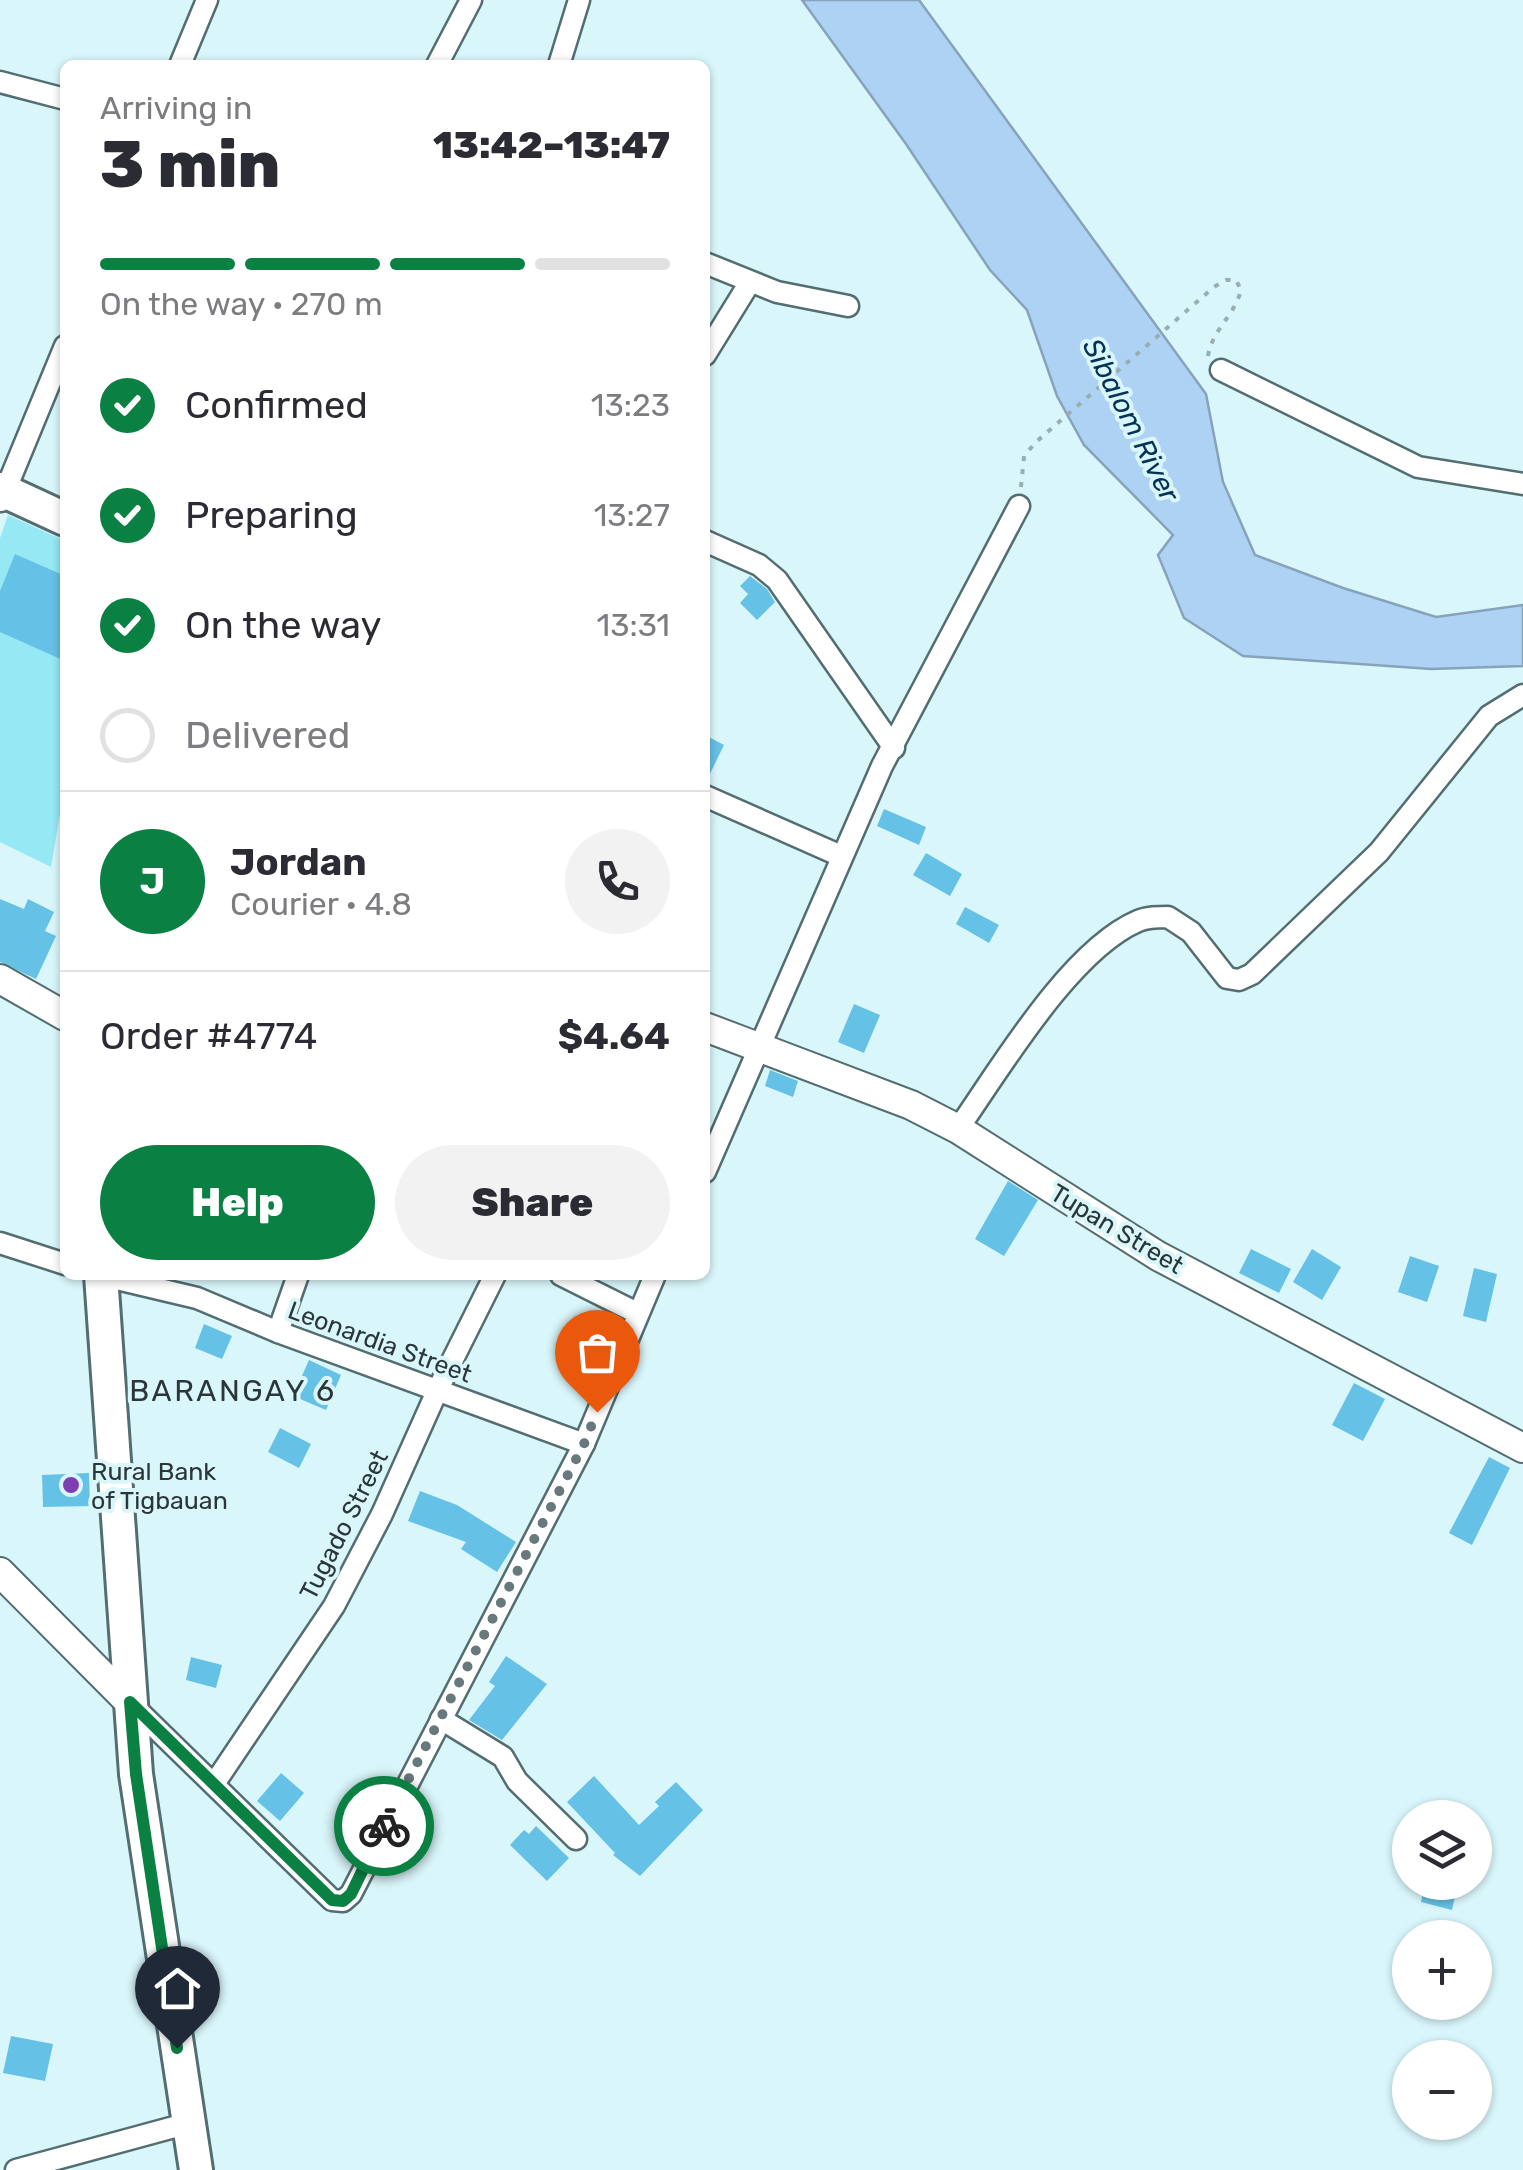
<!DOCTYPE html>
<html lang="en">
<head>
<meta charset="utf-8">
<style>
	:root { --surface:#fff; --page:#f2f2f3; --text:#2b2b33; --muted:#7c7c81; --line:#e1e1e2; --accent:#0b8043 }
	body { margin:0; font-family:Rubik,sans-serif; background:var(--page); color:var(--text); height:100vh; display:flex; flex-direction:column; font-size:38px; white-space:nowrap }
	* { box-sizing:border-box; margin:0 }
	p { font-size:32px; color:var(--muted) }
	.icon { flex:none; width:55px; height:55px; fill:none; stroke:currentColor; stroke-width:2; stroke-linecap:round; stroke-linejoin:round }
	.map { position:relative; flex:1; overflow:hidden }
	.sheet { position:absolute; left:60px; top:60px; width:650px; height:1220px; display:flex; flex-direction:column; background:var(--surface); border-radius:15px; box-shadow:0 2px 8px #0004 }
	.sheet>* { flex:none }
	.tools { position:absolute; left:1392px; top:1800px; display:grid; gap:20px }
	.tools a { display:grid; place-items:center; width:100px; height:100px; border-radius:50%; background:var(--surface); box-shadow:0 2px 8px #0004; font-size:50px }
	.pin { position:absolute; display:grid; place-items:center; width:85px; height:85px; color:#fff; margin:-102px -42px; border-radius:50% 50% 50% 0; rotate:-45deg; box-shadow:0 0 10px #0007 }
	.pin .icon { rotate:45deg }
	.courier { position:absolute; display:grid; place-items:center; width:100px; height:100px; margin:-50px; border:8px solid #0b8043; border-radius:50%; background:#fff; color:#222; box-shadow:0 2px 12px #0007 }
	.summary em { font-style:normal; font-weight:800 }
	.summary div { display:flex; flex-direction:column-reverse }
	.summary { display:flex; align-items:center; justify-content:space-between; height:170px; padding:0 40px }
	h1 { font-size:65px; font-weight:800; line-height:75px }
	.bar { display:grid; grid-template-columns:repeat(4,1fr); gap:15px 10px; align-content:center; height:120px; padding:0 40px }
	.bar i { height:12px; border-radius:8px; background:var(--line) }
	.bar .active { background:var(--accent) }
	.bar p { grid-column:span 4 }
	.line { display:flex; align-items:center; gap:25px; padding:0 40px; border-top:2px solid var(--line) }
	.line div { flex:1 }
	.round { display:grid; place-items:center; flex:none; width:105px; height:105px; border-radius:52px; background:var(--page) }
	ol { padding:0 40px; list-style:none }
	li { display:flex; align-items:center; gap:30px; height:110px }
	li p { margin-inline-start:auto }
	li .icon { padding:10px; border-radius:50%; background:var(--accent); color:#fff; stroke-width:4 }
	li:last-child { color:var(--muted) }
	li i { width:55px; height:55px; border:5px solid var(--line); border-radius:50% }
	.button { display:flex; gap:20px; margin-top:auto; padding:20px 40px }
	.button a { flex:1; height:115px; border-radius:60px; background:var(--accent); color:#fff; font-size:40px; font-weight:800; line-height:115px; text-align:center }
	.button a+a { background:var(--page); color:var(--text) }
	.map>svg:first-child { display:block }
	.green { fill:#95e8f4 }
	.water { fill:#aed2f4; stroke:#87a3bc; stroke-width:2.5 }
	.building { fill:#66c1e6 }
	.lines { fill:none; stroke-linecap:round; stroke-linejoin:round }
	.street-casing { stroke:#536d70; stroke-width:25 }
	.secondary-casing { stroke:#536d70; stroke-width:32 }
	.primary-casing { stroke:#536d70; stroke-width:38 }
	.path { stroke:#98aeb2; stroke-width:4; stroke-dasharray:5 8; stroke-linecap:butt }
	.street { stroke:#fff; stroke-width:20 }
	.secondary { stroke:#fff; stroke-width:28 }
	.primary { stroke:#fff; stroke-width:32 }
	.done { stroke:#68797c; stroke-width:10; stroke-dasharray:0 18 }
	.route { stroke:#0b8043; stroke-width:12 }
	.poi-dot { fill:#7d3eb3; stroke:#d9f6fb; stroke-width:4 }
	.labels { text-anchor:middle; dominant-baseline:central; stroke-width:8; stroke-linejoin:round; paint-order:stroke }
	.street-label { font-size:25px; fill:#2b3638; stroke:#d9f6fb }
	.poi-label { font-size:25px; fill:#2b3638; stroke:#d9f6fb; text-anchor:start }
	.water-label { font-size:28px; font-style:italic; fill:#043357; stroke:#d9f6fb }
	.quarter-label { font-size:30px; letter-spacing:2.5px; fill:#2b3638; stroke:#d9f6fb }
</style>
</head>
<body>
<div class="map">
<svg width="1523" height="2170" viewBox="0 0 1523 2170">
	<rect width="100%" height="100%" fill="#d9f6fb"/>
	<path class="green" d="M8,515l57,26v243l-14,83 -51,-25v-304z"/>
	<path class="water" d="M802,0h117l287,394 17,88 32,73 88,33 93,29 87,-12v61l-92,3 -188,-13 -59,-38 -26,-63 15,-20 -89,-90 -27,-49 -30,-86 -37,-40 -84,-126z"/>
	<g class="building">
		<path d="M15,554l50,22v85l-65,-29v-41z"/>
		<path d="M750,576l17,13 8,13 -18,18 -17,-17 8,-9 -8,-8z"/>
		<path d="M705,735l19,10 -18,37h-1z"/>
		<path d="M884,809l42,18 -7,18 -42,-19z"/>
		<path d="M926,853l36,21 -12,22 -37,-21z"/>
		<path d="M0,899l24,10 4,-10 26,13 -9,19 11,5 -20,43 -36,-17z"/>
		<path d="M965,907l34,18 -10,18 -33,-19z"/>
		<path d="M854,1004l26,11 -16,38 -26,-11z"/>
		<path d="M770,1070l28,11 -5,16 -28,-11z"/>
		<path d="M1008,1181l30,19 -34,56 -29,-17z"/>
		<path d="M1251,1249l40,20 -12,24 -40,-20z"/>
		<path d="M1312,1249l29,18 -19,33 -29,-18z"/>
		<path d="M1410,1256l29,10 -12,36 -29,-10z"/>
		<path d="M1474,1268l23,6 -11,48 -23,-6z"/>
		<path d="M204,1324l28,12 -10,23 -27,-11z"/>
		<path d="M575,1339l31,18 -12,27 -27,-13 3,-7 -5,-3z"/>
		<path d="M309,1360l32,15 -15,35 -33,-14z"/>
		<path d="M1354,1383l31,16 -22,42 -31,-16z"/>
		<path d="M280,1428l31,16 -12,24 -31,-16z"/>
		<path d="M1489,1457l21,11 -38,77 -23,-12z"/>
		<path d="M89,1473l1,33 -47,1 -1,-32z"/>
		<path d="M420,1491l37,14 59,37 -19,30 -36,-23 5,-7 -58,-21z"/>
		<path d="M506,1656l41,28 -45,56 -33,-20 26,-34 -6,-4z"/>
		<path d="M191,1657l31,8 -6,23 -30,-8z"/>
		<path d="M281,1773l23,20 -24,28 -23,-20z"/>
		<path d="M594,1776l45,49 20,-19 -4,-4 21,-20 27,28 -63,66 -27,-21 2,-2 -48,-51z"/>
		<path d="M536,1826l33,32 -22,23 -37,-36 14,-15 5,4z"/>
		<path d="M1425,1882h33l-6,28 -31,-8z"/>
		<path d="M11,2036l42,8 -8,37 -42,-8z"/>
	</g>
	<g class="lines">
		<g class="street-casing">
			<g id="street">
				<path d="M180,65l27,-65"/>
				<path d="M437,65l34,-65"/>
				<path d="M559,65l20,-65"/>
				<path d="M0,82l65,17"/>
				<path d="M705,263l72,29 71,14"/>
				<path d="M705,355l45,-73"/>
				<path d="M1221,370l197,97 105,17"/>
				<path d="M1,501l64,-155"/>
				<path d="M705,541l54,24 18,15 117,168"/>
				<path d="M705,796l136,60"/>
				<path d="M958,1129c42,-60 112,-179 180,-208 9,-4 20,-4 30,-4l23,15 36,46 12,2 13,-6 127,-122 110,-136 34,-21"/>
				<path d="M705,1172l177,-406 137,-260"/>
				<path d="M0,1243l65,21"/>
				<path d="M100,1275l97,23 81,34 306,112"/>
				<path d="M561,1275l76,38"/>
				<path d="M278,1332l20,-57"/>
				<path d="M131,1704l201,196 11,1 8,-7 233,-450 71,-169"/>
				<path d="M441,1719l62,38 14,24 59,58"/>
				<path d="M214,1784l120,-178 48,-92 56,-125 57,-114"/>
				<path d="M16,2170l173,-47"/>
			</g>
		</g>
		<g class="secondary-casing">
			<g id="secondary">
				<path d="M0,979l65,37"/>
				<path d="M705,1027l206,78 47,24 200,127 365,192"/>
				<path d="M0,1572l130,131"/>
			</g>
		</g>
		<g class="primary-casing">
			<g id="primary">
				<path d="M0,489l65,30"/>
				<path d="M101,1275l35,499 60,396"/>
			</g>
		</g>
		<path class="path" d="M1021,487l3,-31 12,-14 178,-155 12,-7h10l5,10c-6,25 -29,40 -33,66"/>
		<use href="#street" class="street"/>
		<use href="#secondary" class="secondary"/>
		<use href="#primary" class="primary"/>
	</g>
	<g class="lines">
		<path class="done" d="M384,1826l200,-382 13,-32"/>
		<path class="route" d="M177,2048l-41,-274 -6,-72 202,198 11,1 8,-7 33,-68"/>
	</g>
	<circle class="poi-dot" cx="71" cy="1485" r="10"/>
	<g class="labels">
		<g class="street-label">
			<text transform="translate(1117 1229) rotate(31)">Tupan Street</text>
			<text transform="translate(380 1342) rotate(20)">Leonardia Street</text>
			<text transform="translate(344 1525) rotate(-63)">Tugado Street</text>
		</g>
		<g class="poi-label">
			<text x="91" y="1471">Rural Bank<tspan x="91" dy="29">of Tigbauan</tspan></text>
		</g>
		<g class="water-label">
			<text transform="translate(1131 420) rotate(63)">Sibalom River</text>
		</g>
		<g class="quarter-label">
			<text x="233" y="1391">BARANGAY 6</text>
		</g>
	</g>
</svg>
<div class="tools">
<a><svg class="icon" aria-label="layers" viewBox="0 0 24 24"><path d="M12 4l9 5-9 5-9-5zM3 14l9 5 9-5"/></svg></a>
<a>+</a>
<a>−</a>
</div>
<div class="pin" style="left:597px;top:1412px;background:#ea580c"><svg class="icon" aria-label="bag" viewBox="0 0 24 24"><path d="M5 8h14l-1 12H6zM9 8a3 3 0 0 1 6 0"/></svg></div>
<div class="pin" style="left:177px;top:2048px;background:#1f2937"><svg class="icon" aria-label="home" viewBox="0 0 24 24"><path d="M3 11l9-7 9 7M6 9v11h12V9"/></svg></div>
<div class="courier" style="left:384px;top:1826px"><svg class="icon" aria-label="bike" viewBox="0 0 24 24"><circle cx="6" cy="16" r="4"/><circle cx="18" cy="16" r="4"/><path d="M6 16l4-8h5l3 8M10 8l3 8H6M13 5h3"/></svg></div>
<section class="sheet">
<div class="summary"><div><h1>3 min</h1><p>Arriving in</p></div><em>13:42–13:47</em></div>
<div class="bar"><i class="active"></i><i class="active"></i><i class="active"></i><i></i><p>On the way · 270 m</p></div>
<ol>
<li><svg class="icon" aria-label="check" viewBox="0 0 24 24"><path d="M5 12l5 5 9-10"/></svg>Confirmed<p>13:23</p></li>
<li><svg class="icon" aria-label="check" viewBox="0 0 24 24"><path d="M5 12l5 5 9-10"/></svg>Preparing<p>13:27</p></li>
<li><svg class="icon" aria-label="check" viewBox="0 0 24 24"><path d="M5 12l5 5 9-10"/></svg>On the way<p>13:31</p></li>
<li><i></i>Delivered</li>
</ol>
<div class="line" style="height:180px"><b class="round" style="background:var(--accent);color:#fff">J</b><div><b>Jordan</b><p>Courier · 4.8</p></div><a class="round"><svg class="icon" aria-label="phone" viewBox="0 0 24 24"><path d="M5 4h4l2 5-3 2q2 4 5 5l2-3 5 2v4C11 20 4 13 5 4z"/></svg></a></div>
<div class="line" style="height:130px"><div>Order #4774</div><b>$4.64</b></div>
<div class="button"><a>Help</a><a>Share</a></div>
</section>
</div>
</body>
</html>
